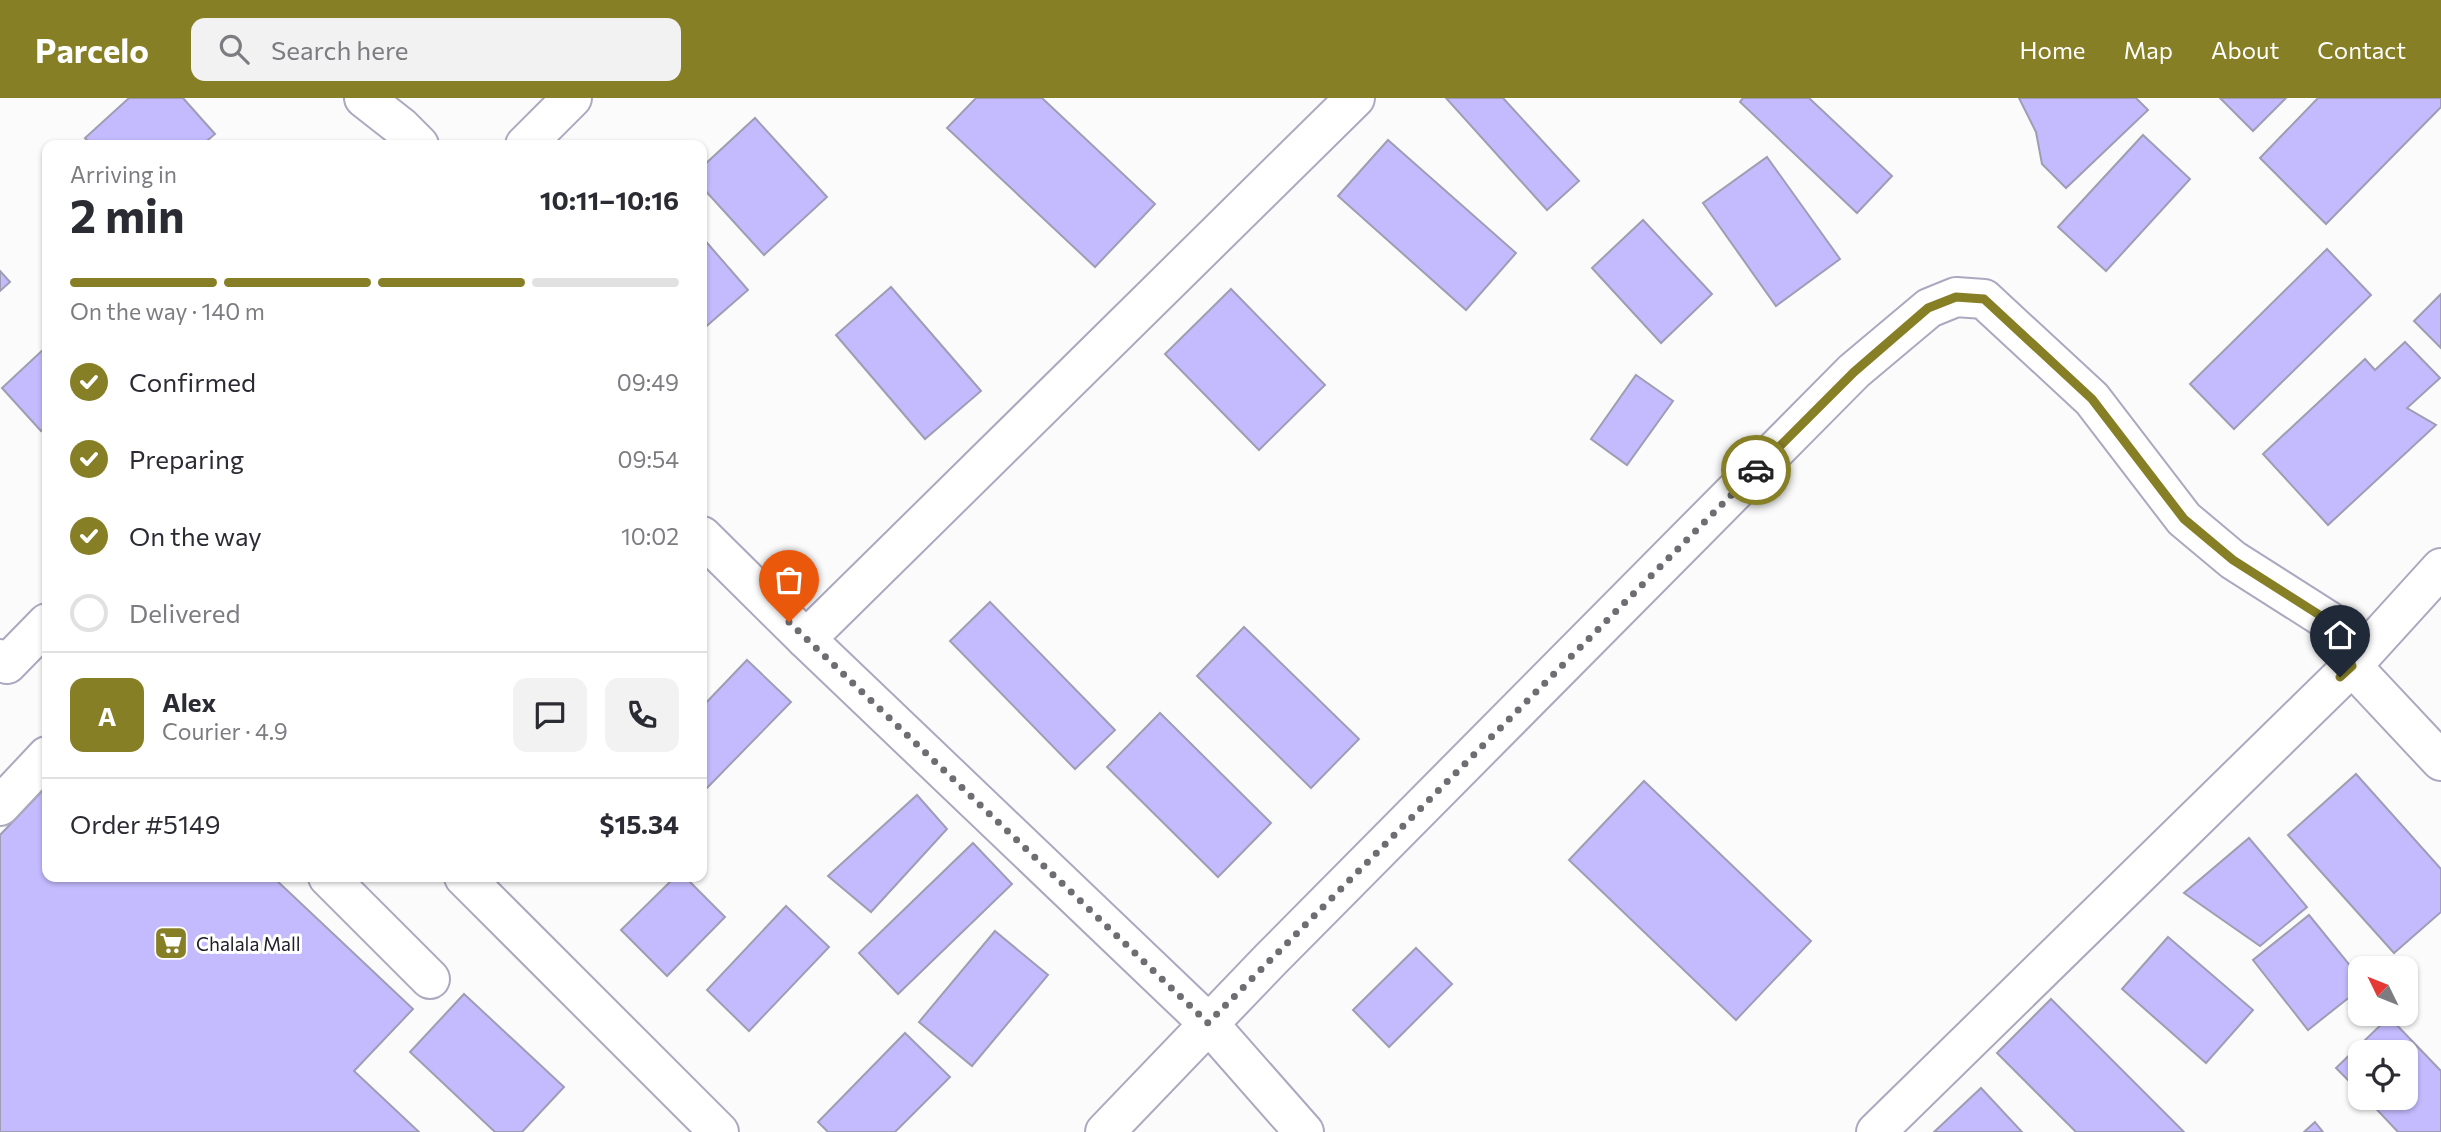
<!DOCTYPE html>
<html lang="en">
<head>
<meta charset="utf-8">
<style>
	:root { --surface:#fff; --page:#f2f2f3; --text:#2b2b33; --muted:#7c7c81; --line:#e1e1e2; --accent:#867f25 }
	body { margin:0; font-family:Commissioner,sans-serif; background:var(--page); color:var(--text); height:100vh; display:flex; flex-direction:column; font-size:26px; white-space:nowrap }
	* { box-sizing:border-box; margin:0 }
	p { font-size:23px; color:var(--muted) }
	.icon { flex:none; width:38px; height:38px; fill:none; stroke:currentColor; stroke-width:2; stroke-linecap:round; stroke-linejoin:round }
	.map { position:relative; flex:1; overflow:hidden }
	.side { position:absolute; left:42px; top:42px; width:665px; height:742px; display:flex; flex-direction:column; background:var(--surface); border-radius:14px; box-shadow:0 2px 5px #0004 }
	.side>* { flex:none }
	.needle { width:46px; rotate:313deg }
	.controls { position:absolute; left:2348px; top:858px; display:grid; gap:14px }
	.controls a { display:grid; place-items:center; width:70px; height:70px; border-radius:14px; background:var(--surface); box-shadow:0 2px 5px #0004; font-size:35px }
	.pin { position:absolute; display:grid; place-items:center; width:60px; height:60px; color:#fff; margin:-72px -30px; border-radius:50% 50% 50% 0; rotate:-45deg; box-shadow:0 0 7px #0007 }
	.pin .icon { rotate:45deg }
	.courier { position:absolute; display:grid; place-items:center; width:70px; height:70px; margin:-35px; border:5px solid #867f25; border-radius:50%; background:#fff; color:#222; box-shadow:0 2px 9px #0007 }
	.overview em { font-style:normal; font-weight:700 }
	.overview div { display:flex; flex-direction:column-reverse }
	.overview { display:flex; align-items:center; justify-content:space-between; height:119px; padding:0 28px }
	h1 { font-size:46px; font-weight:700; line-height:52px }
	.bar { display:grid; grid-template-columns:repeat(4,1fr); gap:10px 7px; align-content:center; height:84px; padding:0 28px }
	.bar i { height:9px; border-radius:5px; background:var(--line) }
	.bar .active { background:var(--accent) }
	.bar p { grid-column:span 4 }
	.line { display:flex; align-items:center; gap:18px; padding:0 28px; border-top:2px solid var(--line) }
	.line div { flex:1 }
	.round { display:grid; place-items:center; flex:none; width:74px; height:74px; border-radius:14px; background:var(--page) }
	ol { padding:0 28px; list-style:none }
	li { display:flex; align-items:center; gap:21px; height:77px }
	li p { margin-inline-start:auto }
	li .icon { padding:7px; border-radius:50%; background:var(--accent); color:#fff; stroke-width:4 }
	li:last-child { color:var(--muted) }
	li i { width:38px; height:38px; border:4px solid var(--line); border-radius:50% }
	header { display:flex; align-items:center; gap:42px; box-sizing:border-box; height:98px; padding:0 35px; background:var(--accent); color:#fff }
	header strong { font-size:33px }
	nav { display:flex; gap:38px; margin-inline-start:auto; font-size:24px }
	.search { width:490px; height:63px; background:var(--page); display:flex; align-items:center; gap:18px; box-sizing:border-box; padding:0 24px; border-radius:14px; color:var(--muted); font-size:26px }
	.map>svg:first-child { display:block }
	.building { fill:#c3bbfe; stroke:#9f9db3; stroke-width:2 }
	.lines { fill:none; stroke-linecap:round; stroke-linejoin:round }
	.minor-casing { stroke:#aba9bf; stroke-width:42 }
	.minor { stroke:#fff; stroke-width:38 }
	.done { stroke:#6d6d72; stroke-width:7; stroke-dasharray:0 12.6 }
	.route { stroke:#867f25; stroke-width:9 }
	.labels { text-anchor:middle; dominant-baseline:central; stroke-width:6; stroke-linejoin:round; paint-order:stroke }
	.poi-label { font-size:19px; fill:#212029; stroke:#fff; text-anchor:start }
</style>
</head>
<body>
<header>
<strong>Parcelo</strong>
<div class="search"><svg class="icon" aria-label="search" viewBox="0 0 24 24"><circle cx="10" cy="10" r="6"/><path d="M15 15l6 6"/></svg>Search here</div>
<nav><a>Home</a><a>Map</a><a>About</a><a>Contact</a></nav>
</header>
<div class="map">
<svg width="2441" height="1034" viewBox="0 0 2441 1034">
	<rect width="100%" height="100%" fill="#fbfbfb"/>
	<g class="building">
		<path d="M129,0h54l32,36 -13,11h-111l-6,-7z"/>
		<path d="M976,0h66l113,106 -60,63 -148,-139z"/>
		<path d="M1446,0h57l76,83 -32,29z"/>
		<path d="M1743,0h66l83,78 -35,37 -117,-111z"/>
		<path d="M2019,0h117l12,12 -82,78 -24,-24 -6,-32z"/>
		<path d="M2220,0h66l-33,33z"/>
		<path d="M2318,0h123v9l-115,117 -66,-66z"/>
		<path d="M755,20l72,79 -63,58 -62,-68v-20z"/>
		<path d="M2143,37l47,44 -84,92 -48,-44z"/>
		<path d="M1388,42l128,113 -50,57 -128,-114z"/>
		<path d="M1767,59l73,102 -64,47 -73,-103z"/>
		<path d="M1643,122l69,74 -51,49 -69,-75z"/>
		<path d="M702,139l46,53 -46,40z"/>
		<path d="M2327,151l44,46 -137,134 -44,-45z"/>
		<path d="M0,173l10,11 -10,9z"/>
		<path d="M891,189l90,104 -56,48 -89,-104z"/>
		<path d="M1231,191l94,96 -66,65 -94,-96z"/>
		<path d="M2441,196v54l-27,-27z"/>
		<path d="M2405,244l35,36 -33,30 29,17 -108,100 -65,-71 102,-95 10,11z"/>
		<path d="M47,248v79l-6,6 -39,-43z"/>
		<path d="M1636,277l37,26 -46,64 -36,-26z"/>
		<path d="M990,504l125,128 -40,39 -125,-128z"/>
		<path d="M1244,529l115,112 -48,49 -114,-112z"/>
		<path d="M747,562l44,42 -88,90 -1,-85z"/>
		<path d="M1160,615l111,110 -53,54 -111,-110z"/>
		<path d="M2356,676l85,95v43l-47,41 -106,-118z"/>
		<path d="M1644,683l167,160 -75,79 -167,-160z"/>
		<path d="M47,688v91h226l140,132 -59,62 65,61h-419v-297z"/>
		<path d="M917,697l30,34 -76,83 -43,-36z"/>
		<path d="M2249,740l58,69 -47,39 -76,-53z"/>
		<path d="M973,745l39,41 -114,110 -39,-41z"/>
		<path d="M675,779h10l40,40 -58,59 -46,-46z"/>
		<path d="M786,808l43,41 -80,84 -42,-41z"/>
		<path d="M2309,817l52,64v9l-53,42 -55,-70z"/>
		<path d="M995,833l53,44 -76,91 -53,-44z"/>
		<path d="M2168,839l85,73 -47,53 -84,-74z"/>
		<path d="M1416,850l36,36 -63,63 -36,-37z"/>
		<path d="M464,896l100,93 -42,45h-27l-85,-80z"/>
		<path d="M2051,901l133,133h-108l-79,-79z"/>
		<path d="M2389,919l52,54v61h-43l-33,-35h41v-45h-45v41l-25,-25z"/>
		<path d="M905,935l45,44 -55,55h-67l-10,-10z"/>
		<path d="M1981,990l41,44h-88z"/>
		<path d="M2315,1024l8,10h-19z"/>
	</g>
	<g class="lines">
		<g class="minor-casing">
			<g id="minor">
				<path d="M364,0l37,29 18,18"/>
				<path d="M525,47l47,-47"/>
				<path d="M702,438l104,103"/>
				<path d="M0,561l7,5 40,-41"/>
				<path d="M0,708l47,-50"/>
				<path d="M328,779l102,102"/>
				<path d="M464,779l255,255"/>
				<path d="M1105,1034l166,-173 583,-588 75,-63 27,-11 28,2 108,100 92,120 49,41 99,63 9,14 11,29 89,95"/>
				<path d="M1304,1034l-96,-109 -402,-384 549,-541"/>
				<path d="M1876,1034l476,-466 89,-98"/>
			</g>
		</g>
		<use href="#minor" class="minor"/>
	</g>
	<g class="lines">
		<path class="done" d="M789,524l419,401 548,-553"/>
		<path class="route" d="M1756,372l98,-98 74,-64 28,-11 28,2 108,100 92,120 49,41 99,63 9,14 11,29 -12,11"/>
	</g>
	<defs>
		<g id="supermarket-square" transform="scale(1.75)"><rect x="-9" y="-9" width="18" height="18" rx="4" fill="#867f25" stroke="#fff"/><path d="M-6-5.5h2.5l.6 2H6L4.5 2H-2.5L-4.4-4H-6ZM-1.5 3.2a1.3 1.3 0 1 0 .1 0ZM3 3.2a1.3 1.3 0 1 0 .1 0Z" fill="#fff"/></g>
	</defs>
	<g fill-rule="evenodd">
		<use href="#supermarket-square" x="171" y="845"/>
	</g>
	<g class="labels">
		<g class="poi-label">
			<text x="196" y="845">Chalala Mall</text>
		</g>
	</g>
</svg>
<div class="controls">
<a><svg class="needle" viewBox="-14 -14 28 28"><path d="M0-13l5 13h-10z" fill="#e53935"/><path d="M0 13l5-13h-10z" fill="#7c7c81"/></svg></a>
<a><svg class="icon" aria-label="locate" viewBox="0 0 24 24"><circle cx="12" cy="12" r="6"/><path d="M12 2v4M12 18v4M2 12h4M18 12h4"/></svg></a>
</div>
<div class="pin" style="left:789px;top:524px;background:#ea580c"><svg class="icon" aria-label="bag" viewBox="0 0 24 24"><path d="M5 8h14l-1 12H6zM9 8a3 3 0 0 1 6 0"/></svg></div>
<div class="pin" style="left:2340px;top:579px;background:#1f2937"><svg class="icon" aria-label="home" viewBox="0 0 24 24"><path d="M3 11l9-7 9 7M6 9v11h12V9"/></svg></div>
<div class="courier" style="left:1756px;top:372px"><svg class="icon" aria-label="car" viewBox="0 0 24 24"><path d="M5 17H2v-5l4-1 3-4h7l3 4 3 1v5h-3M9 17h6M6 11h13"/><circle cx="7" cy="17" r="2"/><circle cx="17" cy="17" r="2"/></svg></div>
<section class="side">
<div class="overview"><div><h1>2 min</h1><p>Arriving in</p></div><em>10:11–10:16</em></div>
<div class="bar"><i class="active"></i><i class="active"></i><i class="active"></i><i></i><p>On the way · 140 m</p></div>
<ol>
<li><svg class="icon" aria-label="check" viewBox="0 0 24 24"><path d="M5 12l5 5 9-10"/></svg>Confirmed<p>09:49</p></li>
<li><svg class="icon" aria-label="check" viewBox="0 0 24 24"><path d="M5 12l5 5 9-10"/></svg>Preparing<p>09:54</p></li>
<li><svg class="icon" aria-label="check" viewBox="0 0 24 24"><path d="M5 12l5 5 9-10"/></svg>On the way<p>10:02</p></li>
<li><i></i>Delivered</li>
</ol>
<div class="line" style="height:126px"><b class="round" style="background:var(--accent);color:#fff">A</b><div><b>Alex</b><p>Courier · 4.9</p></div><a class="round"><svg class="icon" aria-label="chat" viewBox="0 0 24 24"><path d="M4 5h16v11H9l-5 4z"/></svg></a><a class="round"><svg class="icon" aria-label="phone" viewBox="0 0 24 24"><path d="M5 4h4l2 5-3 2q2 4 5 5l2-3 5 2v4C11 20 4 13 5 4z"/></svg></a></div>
<div class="line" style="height:91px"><div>Order #5149</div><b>$15.34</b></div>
</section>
</div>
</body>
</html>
